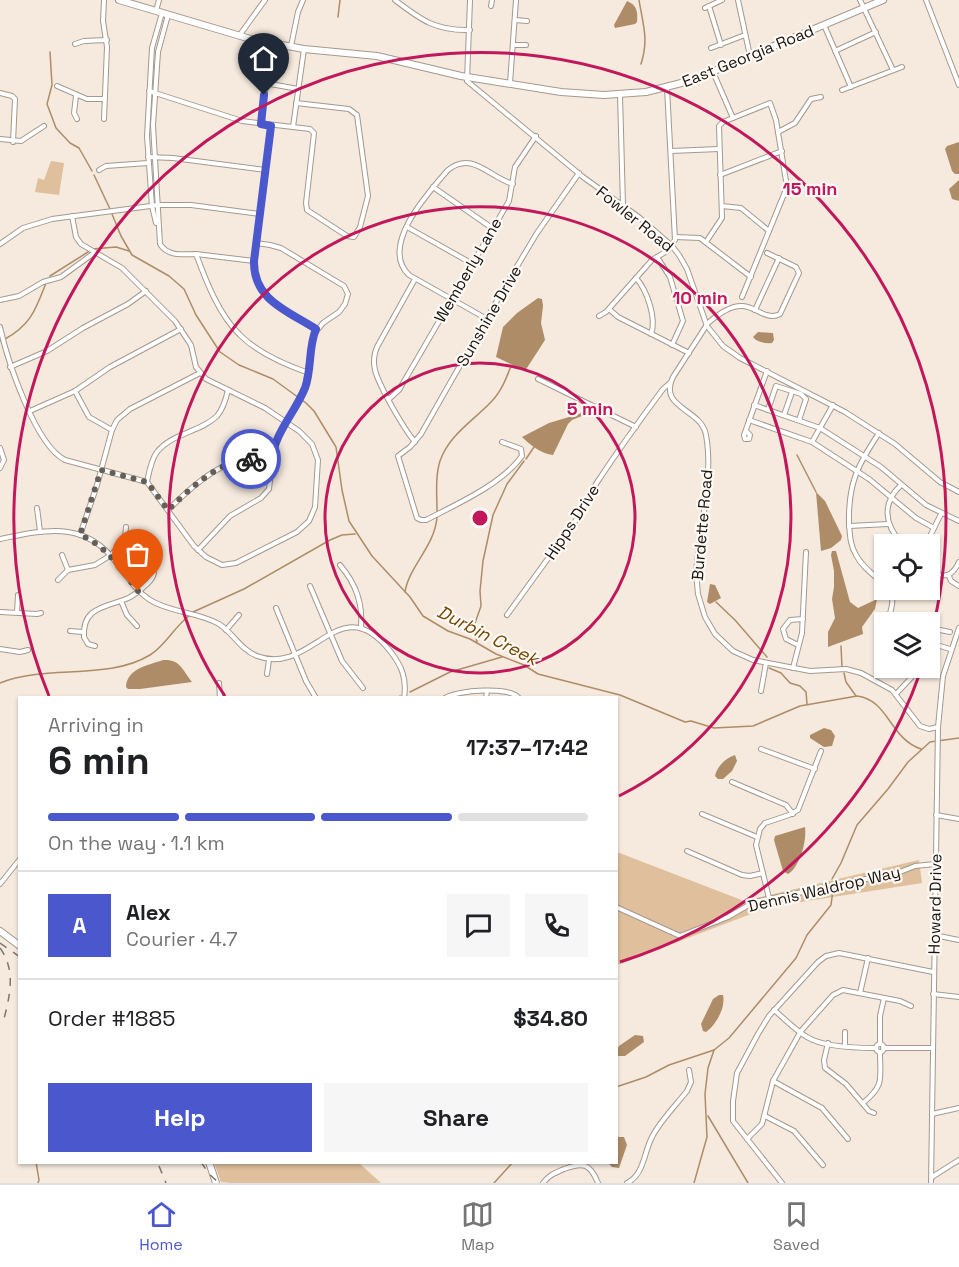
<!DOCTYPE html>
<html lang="en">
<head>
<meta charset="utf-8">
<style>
	:root { --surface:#fff; --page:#f6f6f6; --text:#202124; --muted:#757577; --line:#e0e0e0; --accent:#4b58cd }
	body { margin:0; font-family:"Space Grotesk",sans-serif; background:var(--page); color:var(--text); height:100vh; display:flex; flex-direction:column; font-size:22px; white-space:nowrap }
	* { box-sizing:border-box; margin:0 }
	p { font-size:20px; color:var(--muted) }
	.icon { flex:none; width:33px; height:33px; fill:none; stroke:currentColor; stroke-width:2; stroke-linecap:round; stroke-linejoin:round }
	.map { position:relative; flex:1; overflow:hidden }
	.sheet { position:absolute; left:18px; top:696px; width:600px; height:468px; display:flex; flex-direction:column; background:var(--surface); border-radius:0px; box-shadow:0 2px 4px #0004 }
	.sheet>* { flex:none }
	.fabs { position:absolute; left:874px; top:534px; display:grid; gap:12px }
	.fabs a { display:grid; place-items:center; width:66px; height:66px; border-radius:0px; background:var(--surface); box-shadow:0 2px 4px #0004; font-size:30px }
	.pin { position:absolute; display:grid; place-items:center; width:51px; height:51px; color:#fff; margin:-62px -26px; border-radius:50% 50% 50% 0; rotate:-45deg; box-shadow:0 0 6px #0007 }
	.pin .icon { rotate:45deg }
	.courier { position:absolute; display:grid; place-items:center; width:60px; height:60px; margin:-30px; border:4px solid #4b58cd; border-radius:50%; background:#fff; color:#222; box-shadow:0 2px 8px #0007 }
	.overview em { font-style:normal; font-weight:700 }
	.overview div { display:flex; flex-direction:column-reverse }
	.overview { display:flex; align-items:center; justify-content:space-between; height:102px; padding:0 30px }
	h1 { font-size:39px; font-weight:700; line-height:45px }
	.bar { display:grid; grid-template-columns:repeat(4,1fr); gap:9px 6px; align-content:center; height:72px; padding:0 30px }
	.bar i { height:8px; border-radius:4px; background:var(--line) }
	.bar .current { background:var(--accent) }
	.bar p { grid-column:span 4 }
	.line { display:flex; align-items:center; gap:15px; padding:0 30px; border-top:2px solid var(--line) }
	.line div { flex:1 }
	.round { display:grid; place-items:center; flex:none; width:63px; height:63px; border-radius:0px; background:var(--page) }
	.primary-button { display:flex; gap:12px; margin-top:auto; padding:12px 30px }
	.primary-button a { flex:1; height:69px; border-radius:0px; background:var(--accent); color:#fff; font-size:24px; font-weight:700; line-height:69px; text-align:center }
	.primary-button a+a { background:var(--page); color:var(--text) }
	.tabs { display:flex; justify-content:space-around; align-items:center; height:84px; border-top:2px solid var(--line); background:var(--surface); font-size:16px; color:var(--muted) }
	.tabs a { display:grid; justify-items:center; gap:3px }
	.tabs .current { color:var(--accent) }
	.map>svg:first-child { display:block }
	.green { fill:#dfbf9c }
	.water { fill:#ae8c67 }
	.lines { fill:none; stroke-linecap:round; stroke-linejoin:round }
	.stream { stroke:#ae8c67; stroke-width:1.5 }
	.minor-casing { stroke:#a4998e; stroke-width:6 }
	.major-casing { stroke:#a4998e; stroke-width:8 }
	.minor { stroke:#fff; stroke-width:4 }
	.major { stroke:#fff; stroke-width:6 }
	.rail { stroke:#7e766e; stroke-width:1.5; stroke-dasharray:8 8; stroke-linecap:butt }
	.done { stroke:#665f58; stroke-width:6; stroke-dasharray:0 10.8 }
	.route { stroke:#4b58cd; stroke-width:8 }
	.ring { fill:none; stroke:#c2185b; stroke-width:3 }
	.labels { text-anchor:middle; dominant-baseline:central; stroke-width:4.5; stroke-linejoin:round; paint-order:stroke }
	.street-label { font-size:16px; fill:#181410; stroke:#fef9f4 }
	.water-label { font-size:18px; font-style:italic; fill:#724600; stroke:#fef9f4 }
	.centre { fill:#c2185b; stroke:#fef9f4; stroke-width:3 }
	.ring-label { font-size:18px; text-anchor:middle; font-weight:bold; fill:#c2185b; stroke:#fef9f4; stroke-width:4.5; stroke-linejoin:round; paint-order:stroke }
</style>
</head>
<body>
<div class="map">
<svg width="959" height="1183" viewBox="0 0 959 1183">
	<rect width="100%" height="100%" fill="#f6eade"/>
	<g class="green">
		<path d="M51,161l13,2 -5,32 -24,-3 3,-14 6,2z"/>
		<path d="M617,852l127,49 175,-41 3,23 -153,24 -152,58z"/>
		<path d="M214,1163h145l22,20h-150l-10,-1z"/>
	</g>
	<g class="water">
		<path d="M627,1c10,4 11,11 10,21l-2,2 -20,4 -1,-3z"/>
		<path d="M959,142v32h-4l-3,-3 -7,-22 2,-3z"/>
		<path d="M959,180v21l-7,-2 -3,-10z"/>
		<path d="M538,298l4,1 1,7 -2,17 4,17 -20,31 -29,-14 7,-30 14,-14z"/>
		<path d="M758,332l15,1 1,7 -2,3c-7,1 -15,-1 -19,-6z"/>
		<path d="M589,411l-2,3 -15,6 -4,4 -15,31c-11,-1 -23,-10 -31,-18l27,-14z"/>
		<path d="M816,492l9,9 17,35 -1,4 -10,8 -10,3z"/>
		<path d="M832,551h4l14,51 8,6 19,-9 -2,10 -13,18 1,7 -35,13v-15l7,-14 -3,-19 2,-12v-16l-3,-16z"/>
		<path d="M710,584l5,1 6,13 -11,6 -3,-2z"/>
		<path d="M163,660c17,-1 19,9 29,22l-52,7h-12l-2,-2c1,-19 23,-22 37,-27z"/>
		<path d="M824,728l7,2 4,6 -3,10 -8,1 -14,-9v-3z"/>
		<path d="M735,755l2,6 -5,10 -9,8h-5l-3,-3c2,-10 11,-18 20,-21z"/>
		<path d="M805,827c2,13 -5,40 -17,47l-5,-3 -9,-31 1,-4z"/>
		<path d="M719,995h4c3,12 -7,30 -17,37l-3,-1 -2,-7 12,-25z"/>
		<path d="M635,1035l8,1 1,6 -19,14h-7l-1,-6 2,-4z"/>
		<path d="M617,1137h7l3,8 -8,23 -7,-1 -4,-4 8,-1z"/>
	</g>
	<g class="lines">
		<g class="stream">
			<path d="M639,0c4,25 10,39 2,64"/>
			<path d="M338,17l2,-17"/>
			<path d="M50,52l2,33 -5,19 9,24 14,15 9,5 13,23"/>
			<path d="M94,175l16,34"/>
			<path d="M112,214l9,22 11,19 37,21 15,13 12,26 24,37 19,13 34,14 33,24 8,8 22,36 6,43 7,31 23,35 38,41 13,19 25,15 22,8 26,15 28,11 14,9 82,21 65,27 6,-1 23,7 39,-2 47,-20 57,-10c32,4 32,42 64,53"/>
			<path d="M92,249l24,-2 13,4"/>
			<path d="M50,276l38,-24"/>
			<path d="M5,339c27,-15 31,-31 41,-56"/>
			<path d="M0,341l1,-1"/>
			<path d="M797,455l19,37"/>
			<path d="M526,459l8,-12"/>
			<path d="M437,512c0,-17 -2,-35 3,-51 9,-26 33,-40 51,-59 10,-10 15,-23 20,-36"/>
			<path d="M405,592c4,-26 30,-46 32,-75"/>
			<path d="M716,602l19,18 32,37"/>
			<path d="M193,612l51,-23 86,-49 12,-5 13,-1"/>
			<path d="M477,642l-3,-16 7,-20 -1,-15 3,-30 10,-46 14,-31 17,-23"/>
			<path d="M841,646l1,21"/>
			<path d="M769,668l12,5 9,10 10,3 6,6 1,12"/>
			<path d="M844,673l2,9 10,14"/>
			<path d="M0,683c46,-19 107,-2 150,-28 16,-10 24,-28 39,-39"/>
			<path d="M410,692l40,-20 52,-15"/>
			<path d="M398,698l2,-2"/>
			<path d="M832,879l9,-16 16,-38 31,-36 20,-27 22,-20 29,-4"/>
			<path d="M616,1087l30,-10 23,-12 45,-15 15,-12 67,-80 11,-23 24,-30 2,-15"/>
			<path d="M708,1116l40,67"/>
			<path d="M36,1162l3,18 -1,3"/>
			<path d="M494,1183l19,-21"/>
			<path d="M694,1183l13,-46 -2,-43 3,-26 6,-18"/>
		</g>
		<g class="minor-casing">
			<g id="minor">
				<path d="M395,0c26,20 41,31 75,30"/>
				<path d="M470,0l-3,81 116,96 57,41 32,28 7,9 8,14 20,57 16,20 17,12 105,54 50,32 45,38 19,10"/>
				<path d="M738,0l12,56"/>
				<path d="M860,0l33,70"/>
				<path d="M926,0l33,85"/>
				<path d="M491,6l1,-6"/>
				<path d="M709,6l12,39"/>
				<path d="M705,8l17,-8"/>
				<path d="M156,11l3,-11"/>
				<path d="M168,15l-10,37 -5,73 7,119c8,13 23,10 36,10 10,27 23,61 44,81 17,17 46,30 69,38"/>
				<path d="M515,20l12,1"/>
				<path d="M824,25l27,62"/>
				<path d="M239,36l26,-36"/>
				<path d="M75,44l9,-3 23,-1"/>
				<path d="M514,45h12"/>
				<path d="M291,46l7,-34 5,-12"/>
				<path d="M711,48l34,-13"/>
				<path d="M835,51l41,-19"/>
				<path d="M713,72l20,46"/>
				<path d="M265,83l33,6"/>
				<path d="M510,83l6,-83"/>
				<path d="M57,86l30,13h17"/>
				<path d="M842,90l60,-23"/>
				<path d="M149,91l93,30 51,6 11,-78"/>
				<path d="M0,93l12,3 3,3 -2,43"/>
				<path d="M620,95l3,110"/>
				<path d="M76,96l-2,17 3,6"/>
				<path d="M104,119l3,-72 -4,-26 1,-21"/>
				<path d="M261,124l10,-80"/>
				<path d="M271,126l-17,135c-1,39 34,50 63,68"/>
				<path d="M293,127l17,2 4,4 -8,70 1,7 40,26 7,1 6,-10 8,-31 -11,-81 -8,-6 -53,-6"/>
				<path d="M778,132l17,-9 16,-24 10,-2"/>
				<path d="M0,139l21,2 23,-15"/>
				<path d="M671,151l48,-2"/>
				<path d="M148,157l25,1 92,12"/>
				<path d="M99,170l7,-4 42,-3"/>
				<path d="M720,175l62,-24"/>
				<path d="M433,187l59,41"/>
				<path d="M722,206l19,2 28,23"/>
				<path d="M156,223l-4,-17 -5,-70 5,-88 10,-35"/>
				<path d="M407,227l64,36"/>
				<path d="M675,237l25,1 51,39"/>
				<path d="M706,242l16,-24 -3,-92 4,-4 47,-19 6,17 11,67 -45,110"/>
				<path d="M0,244l23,-16 29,-9 106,-14h33l69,9"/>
				<path d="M767,253l29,14 3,6 -19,41c-13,7 -24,-7 -37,-8 -12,-1 -26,9 -35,17l-35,54c-15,32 28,31 33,58 8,43 -7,95 -10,138l2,21 7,23 10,17 18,17 20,9 57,11 36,-2 15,4 31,17 28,36 9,3 9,-2"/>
				<path d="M196,254l58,7"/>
				<path d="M657,257l13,20 13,44 -11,24"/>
				<path d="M636,278c11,12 21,41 15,56"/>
				<path d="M415,279l-38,68c-3,7 -4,15 -2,23 4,16 29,59 40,72"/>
				<path d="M0,300l19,-4 24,-14 18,-5 33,-24"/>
				<path d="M609,309l9,8 71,36"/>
				<path d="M755,310l24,-52"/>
				<path d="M599,316l7,-4 46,-52 15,-9 8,-11 -8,-152"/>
				<path d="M487,319l-78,-44c-30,-29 19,-82 39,-105 24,-20 42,8 65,14"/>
				<path d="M0,327c7,32 35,118 65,133l82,22 47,64 12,11 16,8 14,-2 61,-31 12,-11 6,-14 3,-47 -6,-16 -13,-13 -34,-23 -59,-29 -10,-12 -5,-22 -16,-24 -53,-53 -41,-24 -5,-7 -4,-21"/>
				<path d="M10,367l37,-16 36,-23 45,-24 18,-13"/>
				<path d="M538,379l98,48"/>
				<path d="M75,391l14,26 23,13"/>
				<path d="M389,399l10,-9 110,-189 6,-34 21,-31"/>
				<path d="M754,405l66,23 61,39 45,38 33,16"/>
				<path d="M768,410l8,-24 25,8 5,5 -7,21"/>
				<path d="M30,411l45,-20 35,-24 71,-38"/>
				<path d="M784,415l8,-23"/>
				<path d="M749,420l63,22 57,37 47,39 18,10"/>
				<path d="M746,431l4,4 -1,4h-4l-1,-4 23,-64"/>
				<path d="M879,433c-22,33 -31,51 -30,91 1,11 1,21 7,31 6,12 19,21 29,30"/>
				<path d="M502,442l19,7 1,7c-20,28 -65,48 -96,64h-5l-4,-2 -19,-62 12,-9 11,-13 86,-151 30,-50 42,-60"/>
				<path d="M812,442l21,-37"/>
				<path d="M0,448l4,12 -4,8"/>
				<path d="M147,482c2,-10 4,-22 10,-30 15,-19 44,-20 60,-36 6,-7 9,-17 11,-26"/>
				<path d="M901,485c-20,19 -16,40 1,59"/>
				<path d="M37,508l3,23"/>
				<path d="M168,510c19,-19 48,-46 75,-50 10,-2 20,0 29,0"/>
				<path d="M849,526l39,-2"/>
				<path d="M80,535l17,-50 15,-55 5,-10 13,-11 70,-36"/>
				<path d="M0,539c39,-8 80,-19 111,17 13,15 22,33 39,44 21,13 48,12 69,24 14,9 22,26 38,32 56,21 82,-70 133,-5 12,15 17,28 14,47"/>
				<path d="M926,544l15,-30"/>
				<path d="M198,550l32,-34 31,-18 8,-9 5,-42 31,-60 9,-53 9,-11 16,-11 6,-8 3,-10 -4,-8 -63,-38 -11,-3 -14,-2"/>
				<path d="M62,555l6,15"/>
				<path d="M340,565c16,19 23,38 21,63"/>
				<path d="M930,572c15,6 22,5 29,-10"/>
				<path d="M949,576l2,5 8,5"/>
				<path d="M58,580l10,-10 27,-5 16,-10 14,-16 1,-12"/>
				<path d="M310,586l32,75 21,27"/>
				<path d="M121,601l6,14 10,11"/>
				<path d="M276,608l30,73 10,17"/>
				<path d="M0,612l37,2 4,-1"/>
				<path d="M17,612l1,-17"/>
				<path d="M507,615l74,-102c6,-10 10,-20 15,-29 21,-32 44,-64 67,-95l7,-6"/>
				<path d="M888,622c2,-12 8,-21 1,-32"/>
				<path d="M930,628l20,4"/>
				<path d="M226,630l13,-15"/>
				<path d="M70,631l13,1"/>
				<path d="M930,643l20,6"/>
				<path d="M798,645l-12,-6 -3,-10 7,-9 13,-1"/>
				<path d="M95,646l-7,-2 -4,-7c-2,-30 22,-30 42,-38 8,-3 14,-9 20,-14 4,-4 7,-6 8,-12"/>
				<path d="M0,649l20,3 8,-2"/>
				<path d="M930,657l5,1"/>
				<path d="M793,668l9,-35 4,-81"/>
				<path d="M267,674l2,-14"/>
				<path d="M219,683l1,15"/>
				<path d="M761,691l5,-28"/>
				<path d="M896,694l15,-16 4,-10"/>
				<path d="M445,698c12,-8 65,-12 74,0"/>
				<path d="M486,698l1,-7"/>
				<path d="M761,749l54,20"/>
				<path d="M732,782l54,23 7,9"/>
				<path d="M702,814l55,23"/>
				<path d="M936,815l23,4"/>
				<path d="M687,851l55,24 8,1 13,-3"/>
				<path d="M0,884l20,-25"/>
				<path d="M769,898l-13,-53 4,-16 5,-6 24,-8 9,-5 23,-59"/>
				<path d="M616,907l64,29 48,-19 26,-15 146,-30 15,-6 20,-2"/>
				<path d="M934,935l25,5"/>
				<path d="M860,993l8,-35"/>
				<path d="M933,994l26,3"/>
				<path d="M774,1010c11,9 21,20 33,27 16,10 50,11 69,11"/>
				<path d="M845,1032v14"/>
				<path d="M828,1043l-4,17 1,8 21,16 23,27 5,2"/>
				<path d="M880,1044v-28l4,-18"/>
				<circle cx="880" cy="1048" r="4"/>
				<path d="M883,1048h50"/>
				<path d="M773,1081l49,27 26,31"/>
				<path d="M863,1103c22,-18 17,-24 17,-51"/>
				<path d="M932,1114l27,-6"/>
				<path d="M765,1116l29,15 29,34"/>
				<path d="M747,1139l15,-15 11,-43 28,-50 32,-36 10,-5 57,11 11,5"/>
				<path d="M932,1177l27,-17"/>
				<path d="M543,1183c6,-8 12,-10 21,-14 19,-7 26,-6 34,14"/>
				<path d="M627,1183c17,-8 17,-31 25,-46 8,-16 24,-32 35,-46l4,-9 -2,-12"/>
				<path d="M782,1183l-49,-62v-20l4,-28 21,-39 11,-18 49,-54 8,-6 13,-3 94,19"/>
				<path d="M931,1183l7,-456 5,-51 16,-48"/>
			</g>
		</g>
		<g class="major-casing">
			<g id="major">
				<path d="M119,0l135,40 50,9 73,7 84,20 100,16 43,3 42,-3 47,-12 190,-80"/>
				<path d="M0,931l20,15"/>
				<path d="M209,1162l7,21"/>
			</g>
		</g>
		<use href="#minor" class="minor"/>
		<use href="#major" class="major"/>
		<g class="rail">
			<path d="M0,943l20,14"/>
			<path d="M0,948c16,22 10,47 4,71"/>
			<path d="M201,1162l8,12 10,9"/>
			<path d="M159,1166l7,17"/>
		</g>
	</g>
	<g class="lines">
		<path class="done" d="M138,591c-17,-22 -31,-45 -58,-56l21,-65 46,12 21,28c22,-21 51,-50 83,-51"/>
		<path class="route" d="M251,459l21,1c2,-27 23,-47 33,-72 7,-19 3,-40 11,-59 -28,-18 -63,-29 -62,-68l17,-135 -10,-2 3,-29"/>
	</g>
	<g class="ring">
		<circle cx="480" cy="518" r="155"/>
		<path d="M225 696A311 311 0 1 1 619 796"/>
		<path d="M921 670A466 466 0 0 1 620 962M49 696A466 466 0 1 1 930 639"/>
	</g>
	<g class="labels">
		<g class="street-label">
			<text transform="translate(748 56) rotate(-22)">East Georgia Road</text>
			<text transform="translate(635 219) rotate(39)">Fowler Road</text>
			<text transform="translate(468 270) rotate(-60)">Wemberly Lane</text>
			<text transform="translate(489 316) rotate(-60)">Sunshine Drive</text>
			<text transform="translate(572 522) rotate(-57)">Hipps Drive</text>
			<text transform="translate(702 525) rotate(-85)">Burdette Road</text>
			<text transform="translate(824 889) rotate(-13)">Dennis Waldrop Way</text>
			<text transform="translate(935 904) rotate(-89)">Howard Drive</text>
		</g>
		<g class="water-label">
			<text transform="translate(488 635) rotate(27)">Durbin Creek</text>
		</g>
	</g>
	<circle cx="480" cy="518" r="9" class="centre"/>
	<g class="ring-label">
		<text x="810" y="195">15 min</text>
		<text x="700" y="304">10 min</text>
		<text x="590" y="415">5 min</text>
	</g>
</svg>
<div class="fabs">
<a><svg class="icon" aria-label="locate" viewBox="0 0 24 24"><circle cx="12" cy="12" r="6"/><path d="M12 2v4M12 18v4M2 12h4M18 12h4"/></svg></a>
<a><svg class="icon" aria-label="layers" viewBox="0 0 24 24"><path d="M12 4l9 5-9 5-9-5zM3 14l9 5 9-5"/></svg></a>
</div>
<div class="pin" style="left:138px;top:591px;background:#ea580c"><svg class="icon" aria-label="bag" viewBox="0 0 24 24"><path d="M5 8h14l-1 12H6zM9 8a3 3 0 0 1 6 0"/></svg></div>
<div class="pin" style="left:264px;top:95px;background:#1f2937"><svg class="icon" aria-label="home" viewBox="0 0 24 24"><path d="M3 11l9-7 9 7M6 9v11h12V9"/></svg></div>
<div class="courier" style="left:251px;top:459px"><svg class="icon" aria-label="bike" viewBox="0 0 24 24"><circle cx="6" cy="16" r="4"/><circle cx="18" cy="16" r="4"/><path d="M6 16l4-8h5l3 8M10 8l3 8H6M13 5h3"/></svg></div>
<section class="sheet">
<div class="overview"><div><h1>6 min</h1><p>Arriving in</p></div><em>17:37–17:42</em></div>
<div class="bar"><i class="current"></i><i class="current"></i><i class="current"></i><i></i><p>On the way · 1.1 km</p></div>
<div class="line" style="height:108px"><b class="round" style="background:var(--accent);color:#fff">A</b><div><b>Alex</b><p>Courier · 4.7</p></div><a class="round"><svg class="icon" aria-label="chat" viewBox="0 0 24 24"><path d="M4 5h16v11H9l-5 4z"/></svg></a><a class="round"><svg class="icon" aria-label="phone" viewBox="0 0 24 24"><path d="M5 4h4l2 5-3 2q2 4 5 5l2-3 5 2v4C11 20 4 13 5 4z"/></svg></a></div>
<div class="line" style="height:78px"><div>Order #1885</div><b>$34.80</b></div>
<div class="primary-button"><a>Help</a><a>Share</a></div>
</section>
</div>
<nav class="tabs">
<a class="current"><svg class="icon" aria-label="home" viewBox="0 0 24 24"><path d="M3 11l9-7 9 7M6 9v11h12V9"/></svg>Home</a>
<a><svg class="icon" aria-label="map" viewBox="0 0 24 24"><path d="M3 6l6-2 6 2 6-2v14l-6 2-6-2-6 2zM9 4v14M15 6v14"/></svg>Map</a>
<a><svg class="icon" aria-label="saved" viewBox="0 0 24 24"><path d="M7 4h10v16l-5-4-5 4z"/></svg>Saved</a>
</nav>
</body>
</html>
